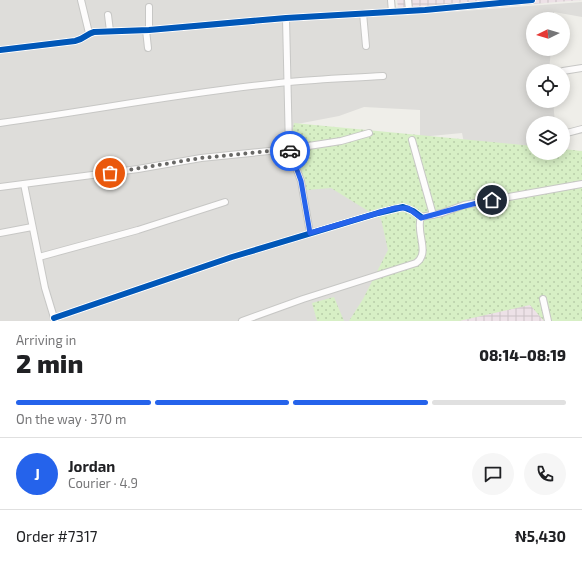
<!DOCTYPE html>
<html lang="en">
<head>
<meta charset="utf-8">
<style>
	:root { --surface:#fff; --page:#f6f6f6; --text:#202124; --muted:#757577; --line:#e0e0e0; --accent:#2563eb }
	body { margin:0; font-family:"Exo 2",sans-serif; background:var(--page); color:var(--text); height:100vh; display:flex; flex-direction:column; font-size:15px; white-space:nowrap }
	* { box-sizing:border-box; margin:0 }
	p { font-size:13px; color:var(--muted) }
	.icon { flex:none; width:22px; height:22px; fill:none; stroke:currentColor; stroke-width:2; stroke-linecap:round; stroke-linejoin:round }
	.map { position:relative; height:321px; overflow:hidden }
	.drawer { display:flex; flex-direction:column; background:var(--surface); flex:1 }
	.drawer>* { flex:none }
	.needle { width:26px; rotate:265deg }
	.controls { position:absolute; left:526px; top:12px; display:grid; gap:8px }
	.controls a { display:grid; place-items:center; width:44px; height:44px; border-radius:50%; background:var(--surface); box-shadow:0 2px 10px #0003; font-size:20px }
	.pin { position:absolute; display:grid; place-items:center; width:34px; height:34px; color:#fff; margin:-17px; border:2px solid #fff; border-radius:50%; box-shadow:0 1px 4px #0007 }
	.courier { position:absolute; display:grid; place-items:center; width:40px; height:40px; margin:-20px; border:3px solid #2563eb; border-radius:50%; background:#fff; color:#222; box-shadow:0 1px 5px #0007 }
	.overview em { font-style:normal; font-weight:800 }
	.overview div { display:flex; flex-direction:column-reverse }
	.overview { display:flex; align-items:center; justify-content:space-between; height:68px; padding:0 16px }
	h1 { font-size:26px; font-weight:800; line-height:30px }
	.bar { display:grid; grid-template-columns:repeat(4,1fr); gap:6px 4px; align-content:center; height:48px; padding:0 16px }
	.bar i { height:5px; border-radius:3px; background:var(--line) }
	.bar .current { background:var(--accent) }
	.bar p { grid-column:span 4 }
	.line { display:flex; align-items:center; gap:10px; padding:0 16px; border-top:1px solid var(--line) }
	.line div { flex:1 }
	.round { display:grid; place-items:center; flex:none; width:42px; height:42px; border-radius:21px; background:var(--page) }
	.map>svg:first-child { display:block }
	.residential { fill:#deddda }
	.industrial { fill:url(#industrial-grid) }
	.grass { fill:url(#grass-dots) }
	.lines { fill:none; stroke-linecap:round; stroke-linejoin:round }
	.minor-casing { stroke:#c7c7c5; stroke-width:8 }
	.minor { stroke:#fdfcfc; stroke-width:6 }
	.cycleway-casing { stroke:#fff; stroke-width:8 }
	.cycleway { stroke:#0057b8; stroke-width:6 }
	.done { stroke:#686866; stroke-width:4; stroke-dasharray:0 7.2 }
	.route { stroke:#2563eb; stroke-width:5 }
</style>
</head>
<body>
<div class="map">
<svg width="582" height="321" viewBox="0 0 582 321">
	<defs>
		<pattern id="industrial-grid" width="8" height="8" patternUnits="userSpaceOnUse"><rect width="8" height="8" fill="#ede1e7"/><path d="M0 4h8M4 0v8" fill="none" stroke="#cbc1c6"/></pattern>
		<pattern id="grass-dots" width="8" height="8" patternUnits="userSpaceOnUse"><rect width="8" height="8" fill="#d7efc5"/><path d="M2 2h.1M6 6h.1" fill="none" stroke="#b8cda9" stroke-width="1.8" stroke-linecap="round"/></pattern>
	</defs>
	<rect width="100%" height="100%" fill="#efeee9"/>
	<path class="residential" d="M0,0h395l2,16 185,-14v15l-28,-5v7h-21v30h18l-2,22h-16v30h20l2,22h-22v30l-57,49 -14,-69 -42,4v-27l-56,-3 -25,9 -42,8 92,75 2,39 -11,83h-380z"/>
	<g class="industrial">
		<path d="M397,0h185l-183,15z"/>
		<path d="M532,303l16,18h-94z"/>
	</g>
	<g class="grass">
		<path d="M294,123l239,23v7h30v-4l19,2v170h-38l-14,-16 -71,16h-110l14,-22 25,-49 -7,-31 -50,-31 -25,2 -15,-53z"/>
		<path d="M334,297l10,24h-27l-5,-18z"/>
	</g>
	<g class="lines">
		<g class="minor-casing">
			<g id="minor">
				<path d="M81,0l8,33"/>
				<path d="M391,0l1,12"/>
				<path d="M408,0l1,10"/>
				<path d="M363,13l3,33"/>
				<path d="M108,15l2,16"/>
				<path d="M286,18l3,131 12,32 9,52"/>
				<path d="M146,30l2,18"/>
				<path d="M149,30v-23"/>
				<path d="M0,50l75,-9c10,-2 11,-7 19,-9l55,-2 137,-12 139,-8 107,-10"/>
				<path d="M563,71l19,-3"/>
				<path d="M0,123c96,-13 192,-32 289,-41 31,-3 63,-4 94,-6"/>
				<path d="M563,134l19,-5"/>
				<path d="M412,140l21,75"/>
				<path d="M24,184l21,104 10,33"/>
				<path d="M0,187l138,-18 63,-11 88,-9 52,-8 28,-8"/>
				<path d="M421,217l21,-4 22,-8 118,-21"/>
				<path d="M0,233l32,-6"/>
				<path d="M39,257l99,-27 87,-28"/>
				<path d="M543,299l5,22"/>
				<path d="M54,318l178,-61 146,-44 25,-6 10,4 8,6"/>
				<path d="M242,321l61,-22 113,-36c15,-10 -1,-31 5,-46"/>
			</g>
		</g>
		<use href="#minor" class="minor"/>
		<g class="cycleway-casing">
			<g id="cycleway">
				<path d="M0,50l75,-9c10,-2 11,-7 19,-9l55,-2 137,-12 139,-8 107,-10"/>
				<path d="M54,318l178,-61 146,-44 25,-6 10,4 8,6"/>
			</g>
		</g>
		<use href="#cycleway" class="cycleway"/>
	</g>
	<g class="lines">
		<path class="done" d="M110,173l91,-15 89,-9v2"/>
		<path class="route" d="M290,151l11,30 9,52 85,-25h13l13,10c24,-6 47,-14 71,-18"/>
	</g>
</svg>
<div class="controls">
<a><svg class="needle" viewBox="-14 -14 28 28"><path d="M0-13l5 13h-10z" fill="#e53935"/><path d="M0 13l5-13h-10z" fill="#757577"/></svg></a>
<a><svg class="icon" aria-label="locate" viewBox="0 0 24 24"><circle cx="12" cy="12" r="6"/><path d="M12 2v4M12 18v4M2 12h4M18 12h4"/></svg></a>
<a><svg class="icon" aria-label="layers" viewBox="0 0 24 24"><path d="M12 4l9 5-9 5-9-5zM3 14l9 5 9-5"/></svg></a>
</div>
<div class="pin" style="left:110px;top:173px;background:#ea580c"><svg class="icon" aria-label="bag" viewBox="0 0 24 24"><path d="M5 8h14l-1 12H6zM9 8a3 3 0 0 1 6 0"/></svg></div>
<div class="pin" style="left:492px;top:200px;background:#1f2937"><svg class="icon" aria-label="home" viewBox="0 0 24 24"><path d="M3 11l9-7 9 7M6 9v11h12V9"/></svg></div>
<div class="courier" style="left:290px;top:151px"><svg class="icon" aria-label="car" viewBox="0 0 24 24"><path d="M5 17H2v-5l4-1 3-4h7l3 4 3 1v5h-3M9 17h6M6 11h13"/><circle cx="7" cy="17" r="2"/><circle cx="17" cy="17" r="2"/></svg></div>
</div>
<section class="drawer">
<div class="overview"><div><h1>2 min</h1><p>Arriving in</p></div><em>08:14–08:19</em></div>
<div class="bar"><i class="current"></i><i class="current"></i><i class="current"></i><i></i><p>On the way · 370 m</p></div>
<div class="line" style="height:72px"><b class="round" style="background:var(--accent);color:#fff">J</b><div><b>Jordan</b><p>Courier · 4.9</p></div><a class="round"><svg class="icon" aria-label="chat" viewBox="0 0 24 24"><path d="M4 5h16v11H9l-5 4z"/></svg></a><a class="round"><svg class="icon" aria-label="phone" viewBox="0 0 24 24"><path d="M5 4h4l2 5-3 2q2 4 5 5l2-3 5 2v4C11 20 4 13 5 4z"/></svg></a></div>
<div class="line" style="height:52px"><div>Order #7317</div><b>₦5,430</b></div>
</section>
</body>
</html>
